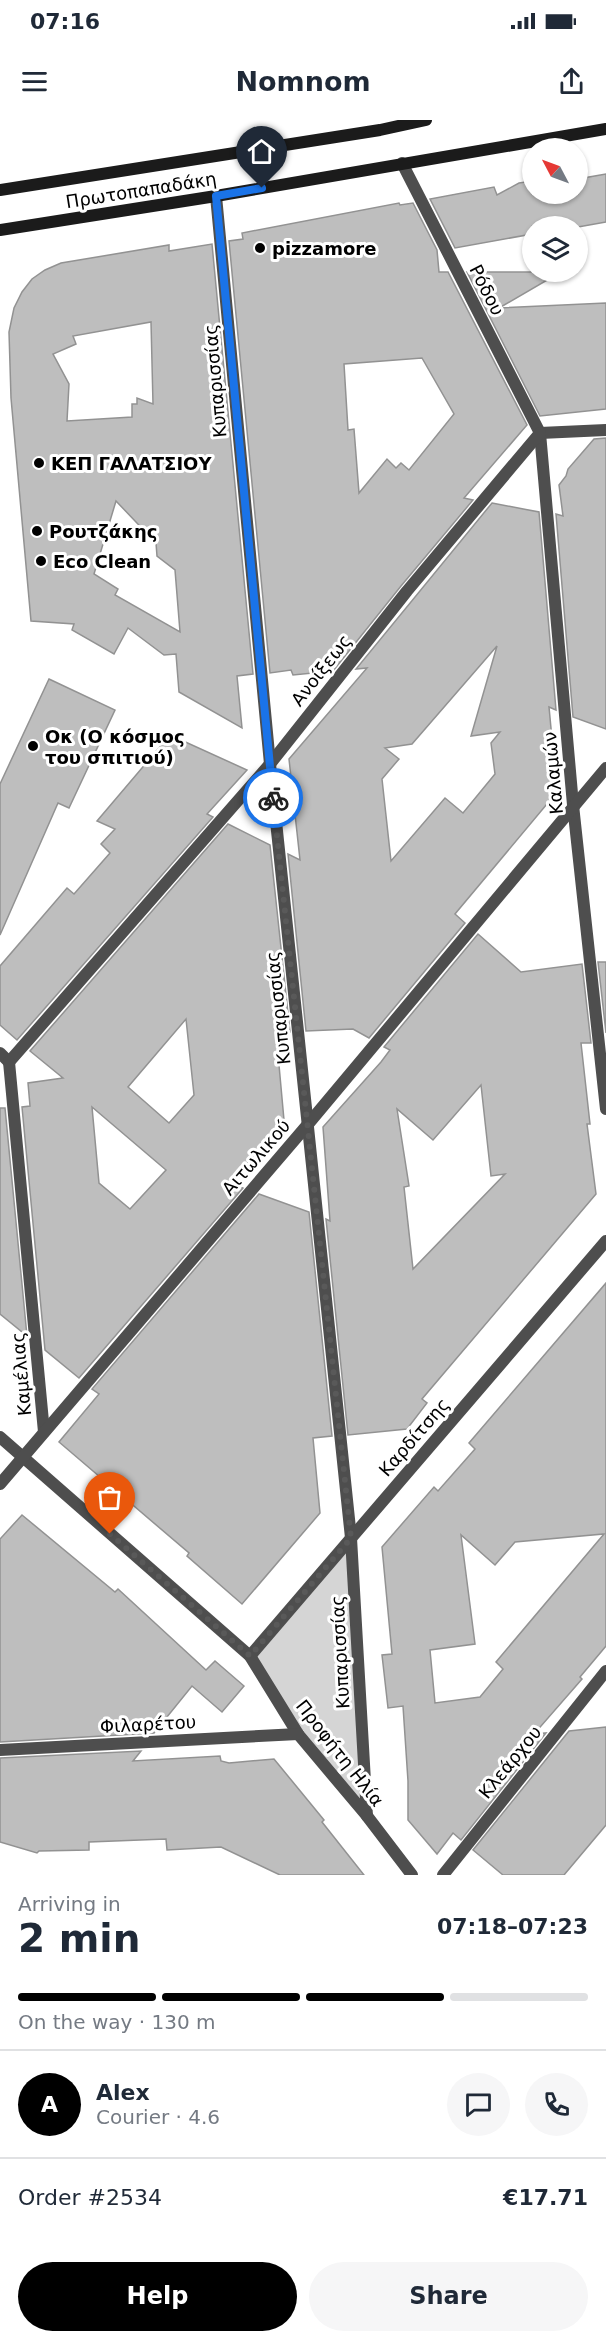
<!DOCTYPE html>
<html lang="en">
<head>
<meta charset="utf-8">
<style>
	:root { --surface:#fff; --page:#f6f6f7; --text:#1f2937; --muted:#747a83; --line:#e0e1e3; --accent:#000 }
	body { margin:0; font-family:"DejaVu Sans",sans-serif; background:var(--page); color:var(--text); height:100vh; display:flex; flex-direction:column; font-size:22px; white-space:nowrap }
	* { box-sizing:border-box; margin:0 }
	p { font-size:20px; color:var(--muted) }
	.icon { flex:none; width:33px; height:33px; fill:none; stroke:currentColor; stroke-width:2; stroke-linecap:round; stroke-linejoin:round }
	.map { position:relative; height:1755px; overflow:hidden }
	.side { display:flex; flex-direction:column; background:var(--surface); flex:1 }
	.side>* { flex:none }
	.needle { width:39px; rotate:311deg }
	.tools { position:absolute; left:522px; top:18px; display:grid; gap:12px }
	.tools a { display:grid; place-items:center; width:66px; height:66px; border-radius:50%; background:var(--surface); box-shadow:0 2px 4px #0004; font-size:30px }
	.pin { position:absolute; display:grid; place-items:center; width:51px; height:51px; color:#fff; margin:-62px -26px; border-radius:50% 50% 50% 0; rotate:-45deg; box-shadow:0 0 6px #0007 }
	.pin .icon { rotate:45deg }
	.courier { position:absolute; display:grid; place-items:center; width:60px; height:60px; margin:-30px; border:4px solid #1a73e8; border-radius:50%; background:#fff; color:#222; box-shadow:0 2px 8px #0007 }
	.headline em { font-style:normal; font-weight:700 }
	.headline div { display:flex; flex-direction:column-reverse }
	.headline { display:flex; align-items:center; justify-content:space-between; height:102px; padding:0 18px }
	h1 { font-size:39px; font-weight:700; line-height:45px }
	.bar { display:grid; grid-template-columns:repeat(4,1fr); gap:9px 6px; align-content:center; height:72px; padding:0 18px }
	.bar i { height:8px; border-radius:4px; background:var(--line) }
	.bar .selected { background:var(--accent) }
	.bar p { grid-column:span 4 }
	.line { display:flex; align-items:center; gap:15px; padding:0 18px; border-top:2px solid var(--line) }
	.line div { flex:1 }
	.round { display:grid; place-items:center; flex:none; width:63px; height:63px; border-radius:32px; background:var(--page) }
	.cta { display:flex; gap:12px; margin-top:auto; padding:12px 18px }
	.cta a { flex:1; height:69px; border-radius:36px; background:var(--accent); color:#fff; font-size:24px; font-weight:700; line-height:69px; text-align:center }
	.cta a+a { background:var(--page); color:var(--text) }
	.status { display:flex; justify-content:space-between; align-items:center; height:42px; padding:0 30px; background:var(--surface); direction:ltr }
	.status svg { height:16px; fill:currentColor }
	header { display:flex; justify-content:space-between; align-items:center; height:78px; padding:0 18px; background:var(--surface); font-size:27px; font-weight:700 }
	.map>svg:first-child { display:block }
	.green { fill:#d5d5d5 }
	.building { fill:#bebebe; stroke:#929292; stroke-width:1.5; fill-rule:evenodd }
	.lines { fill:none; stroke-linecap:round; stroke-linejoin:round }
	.street { stroke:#4e4e4e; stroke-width:12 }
	.secondary { stroke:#1b1b1b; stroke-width:12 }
	.done { stroke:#595959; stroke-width:6; stroke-dasharray:0 10.8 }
	.route { stroke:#1a73e8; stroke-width:8 }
	.poi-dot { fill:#000; stroke:#fff; stroke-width:2 }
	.labels { text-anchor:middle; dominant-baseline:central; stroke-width:6; stroke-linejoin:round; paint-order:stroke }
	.street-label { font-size:18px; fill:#000; stroke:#fff }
	.poi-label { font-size:18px; font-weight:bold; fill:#000; stroke:#fff; text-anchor:start }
</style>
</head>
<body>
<div class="status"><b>07:16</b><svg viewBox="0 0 49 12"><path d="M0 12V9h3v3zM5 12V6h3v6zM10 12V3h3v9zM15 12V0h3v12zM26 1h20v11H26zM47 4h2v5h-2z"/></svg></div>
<header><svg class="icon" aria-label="menu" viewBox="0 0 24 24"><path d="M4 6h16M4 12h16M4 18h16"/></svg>Nomnom<svg class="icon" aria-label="share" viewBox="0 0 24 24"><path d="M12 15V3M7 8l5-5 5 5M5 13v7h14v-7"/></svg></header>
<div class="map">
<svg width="606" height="1755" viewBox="0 0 606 1755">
	<rect width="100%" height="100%" fill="#fff"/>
	<path class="green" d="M351,1418l16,278 -69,-82 -48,-78z"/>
	<g class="building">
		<path d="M606,54v48l-28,5 -46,-1v8l-77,14 -25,-49 64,-12 3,8 22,-12 13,-2v13h46v-15z"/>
		<path d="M399,83l1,2 13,-2 24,47 2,22h9l79,153 -63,73 9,2 -72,86 -68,85 -40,4 -2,-5 -21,3 -41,-432 14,-2 -1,-6zM422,238l32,56 -45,56 -8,-7 -5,5 -9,-9 -28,34 -5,-64 -6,1 -4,-66z"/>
		<path d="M212,124l41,430 -16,2 5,52 -63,-36 -3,-38 -12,1 -36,-27 -14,26 -42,-24 2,-6 -43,-3 -20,-223 -2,-66 5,-24 8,-16 10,-13 13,-9 16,-7 108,-18v6zM151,202l2,82 -16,-6v6h-5v13l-65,4 2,-37 -16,-30 23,-10 -3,-8zM116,381l40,42 1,13 18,14 5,62 -65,-37 3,-6 -24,-15z"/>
		<path d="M467,152h94l-62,36 107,-5v106l-66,7z"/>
		<path d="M606,318v291l-33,-12 -17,-203 7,2 -4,-31 7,-9 2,-7 26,-30z"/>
		<path d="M492,383l47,9 17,198 -7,-3 8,85 -102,122 10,9 -96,115 -16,-9 -47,2 -18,-177 12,6 -11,-101 78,-91 -11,1zM497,526l-26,90 29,-4 -9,11 4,31 -32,39 -18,-15 -54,63 -9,-82 17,-20 -14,-11 27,-4z"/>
		<path d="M49,559l66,31 -46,98 -11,-5 -58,132v-151z"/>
		<path d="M170,615l77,35 -40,44 6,3 -196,223 -17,-15v-59l67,-78 7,6 36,-41 -9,-9 14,-15 -18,-8z"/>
		<path d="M228,704l42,21 20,187h-14l8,88 -54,63 13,5 -164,190 -34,-28 -23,-243 8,-1 -2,-23 35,-5 -33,-27zM186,899l8,76 -25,28 -41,-36zM92,987l74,63 -36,39 -31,-26z"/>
		<path d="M478,814l43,38 61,-8 9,79h-10l9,81h-3l9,70 -174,205 5,4 -20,26 -59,6 -22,-216 4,2 -7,-94 58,-65 9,-12 -6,-3zM481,965l10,91 14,-2 -92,95 -9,-82 5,-1 -12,-77 36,31z"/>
		<path d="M598,842h8v71z"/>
		<path d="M0,988h5l22,228 -27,-22z"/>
		<path d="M259,1074l50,18 23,224 -19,2 7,75 -78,91 -55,-48 2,-3 -130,-111 40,-48 -7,-5z"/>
		<path d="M606,1163v363l-26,31 2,2 -48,55 12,-1 -85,107 -8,-7 -16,21 -29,-34v-39l-5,-75 -15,2 -6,-53 10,-1 -10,-107 52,-60 4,4 37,-42 -6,-6zM604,1414l-108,128 7,7 -23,28 -45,6 -5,-53 45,-6 -14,-109 34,30 20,-23z"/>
		<path d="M22,1395l93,77 3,-3 88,81 9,-9 29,25 -22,26 -30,-26 -38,47 -154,9v-203z"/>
		<path d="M606,1607v98l-42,50h-61l-30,-25 96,-119z"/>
		<path d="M141,1631l-8,10 87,-5 1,5 8,2 45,-4 50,61 -2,2 42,53h-84l-59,-28 -54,3 -1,-11 -77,3v8l-50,1 -2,2 -37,-11v-84z"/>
	</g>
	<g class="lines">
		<g class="street">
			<path d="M402,43l138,270 33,372 33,304"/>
			<path d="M216,76l54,568 81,774 16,278"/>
			<path d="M540,313l66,-3"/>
			<path d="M0,933l9,9"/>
			<path d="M9,942l261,-298 137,-173 133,-158"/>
			<path d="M9,942l35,370"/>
			<path d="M0,1317l250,219 48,78 69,82 45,59"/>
			<path d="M0,1364l309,-361 297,-355"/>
			<path d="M250,1536l356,-415"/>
			<path d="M0,1630l298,-16"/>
			<path d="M443,1755l163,-204"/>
		</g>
		<g class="secondary">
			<path d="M0,70l380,-60 46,-10"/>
			<path d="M0,110l216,-34 390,-67"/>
		</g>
	</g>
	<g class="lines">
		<path class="done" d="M110,1414l140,122 101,-118 -78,-740"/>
		<path class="route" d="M262,68l-46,8 57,602"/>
	</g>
	<g class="poi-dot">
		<circle cx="260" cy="128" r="6"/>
		<circle cx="39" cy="343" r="6"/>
		<circle cx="37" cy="411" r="6"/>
		<circle cx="41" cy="441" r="6"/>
		<circle cx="33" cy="626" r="6"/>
	</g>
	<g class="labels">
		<g class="street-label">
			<text transform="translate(141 70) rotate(-9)">Πρωτοπαπαδάκη</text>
			<text transform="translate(487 170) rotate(63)">Ρόδου</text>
			<text transform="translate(215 261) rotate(-95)">Κυπαρισσίας</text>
			<text transform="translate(321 550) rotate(-52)">Ανοίξεως</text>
			<text transform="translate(553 653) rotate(-95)">Καλαμών</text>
			<text transform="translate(278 888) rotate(-96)">Κυπαρισσίας</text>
			<text transform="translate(256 1037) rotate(-49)">Αιτωλικού</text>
			<text transform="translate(21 1254) rotate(-95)">Καμέλιας</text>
			<text transform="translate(414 1317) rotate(-49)">Καρδίτσης</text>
			<text transform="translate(340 1532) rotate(-93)">Κυπαρισσίας</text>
			<text transform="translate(148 1604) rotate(-3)">Φιλαρέτου</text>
			<text transform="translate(340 1633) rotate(52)">Προφήτη Ηλία</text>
			<text transform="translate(510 1642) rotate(-51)">Κλεάρχου</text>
		</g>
		<g class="poi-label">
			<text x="272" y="128">pizzamore</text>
			<text x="51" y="343">ΚΕΠ ΓΑΛΑΤΣΙΟΥ</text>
			<text x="49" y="411">Ρουτζάκης</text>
			<text x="53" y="441">Eco Clean</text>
			<text x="45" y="616">Οκ (Ο κόσμος<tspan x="45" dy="21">του σπιτιού)</tspan></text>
		</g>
	</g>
</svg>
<div class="tools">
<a><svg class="needle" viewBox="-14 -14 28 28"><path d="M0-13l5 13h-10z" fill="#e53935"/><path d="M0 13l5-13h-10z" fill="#747a83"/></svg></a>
<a><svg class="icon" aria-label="layers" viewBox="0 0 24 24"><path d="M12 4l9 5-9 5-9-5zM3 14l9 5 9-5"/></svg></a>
</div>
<div class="pin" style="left:110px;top:1414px;background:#ea580c"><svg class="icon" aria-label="bag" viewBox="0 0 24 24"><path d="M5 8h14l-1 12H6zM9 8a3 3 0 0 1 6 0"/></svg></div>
<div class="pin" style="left:262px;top:68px;background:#1f2937"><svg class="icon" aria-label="home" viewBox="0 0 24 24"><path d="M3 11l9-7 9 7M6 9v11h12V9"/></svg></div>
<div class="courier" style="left:273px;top:678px"><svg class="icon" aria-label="bike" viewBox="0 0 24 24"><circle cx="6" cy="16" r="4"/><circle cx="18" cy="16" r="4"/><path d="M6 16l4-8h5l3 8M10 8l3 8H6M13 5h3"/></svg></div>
</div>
<section class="side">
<div class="headline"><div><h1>2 min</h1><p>Arriving in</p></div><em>07:18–07:23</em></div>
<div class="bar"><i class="selected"></i><i class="selected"></i><i class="selected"></i><i></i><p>On the way · 130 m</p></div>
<div class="line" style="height:108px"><b class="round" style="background:var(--accent);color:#fff">A</b><div><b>Alex</b><p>Courier · 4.6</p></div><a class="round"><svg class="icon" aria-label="chat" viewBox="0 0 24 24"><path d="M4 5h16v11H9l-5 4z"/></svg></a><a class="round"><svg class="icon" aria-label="phone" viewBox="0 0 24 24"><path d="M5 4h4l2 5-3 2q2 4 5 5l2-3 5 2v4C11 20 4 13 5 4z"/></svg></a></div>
<div class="line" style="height:78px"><div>Order #2534</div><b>€17.71</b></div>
<div class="cta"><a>Help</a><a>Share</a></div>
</section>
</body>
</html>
